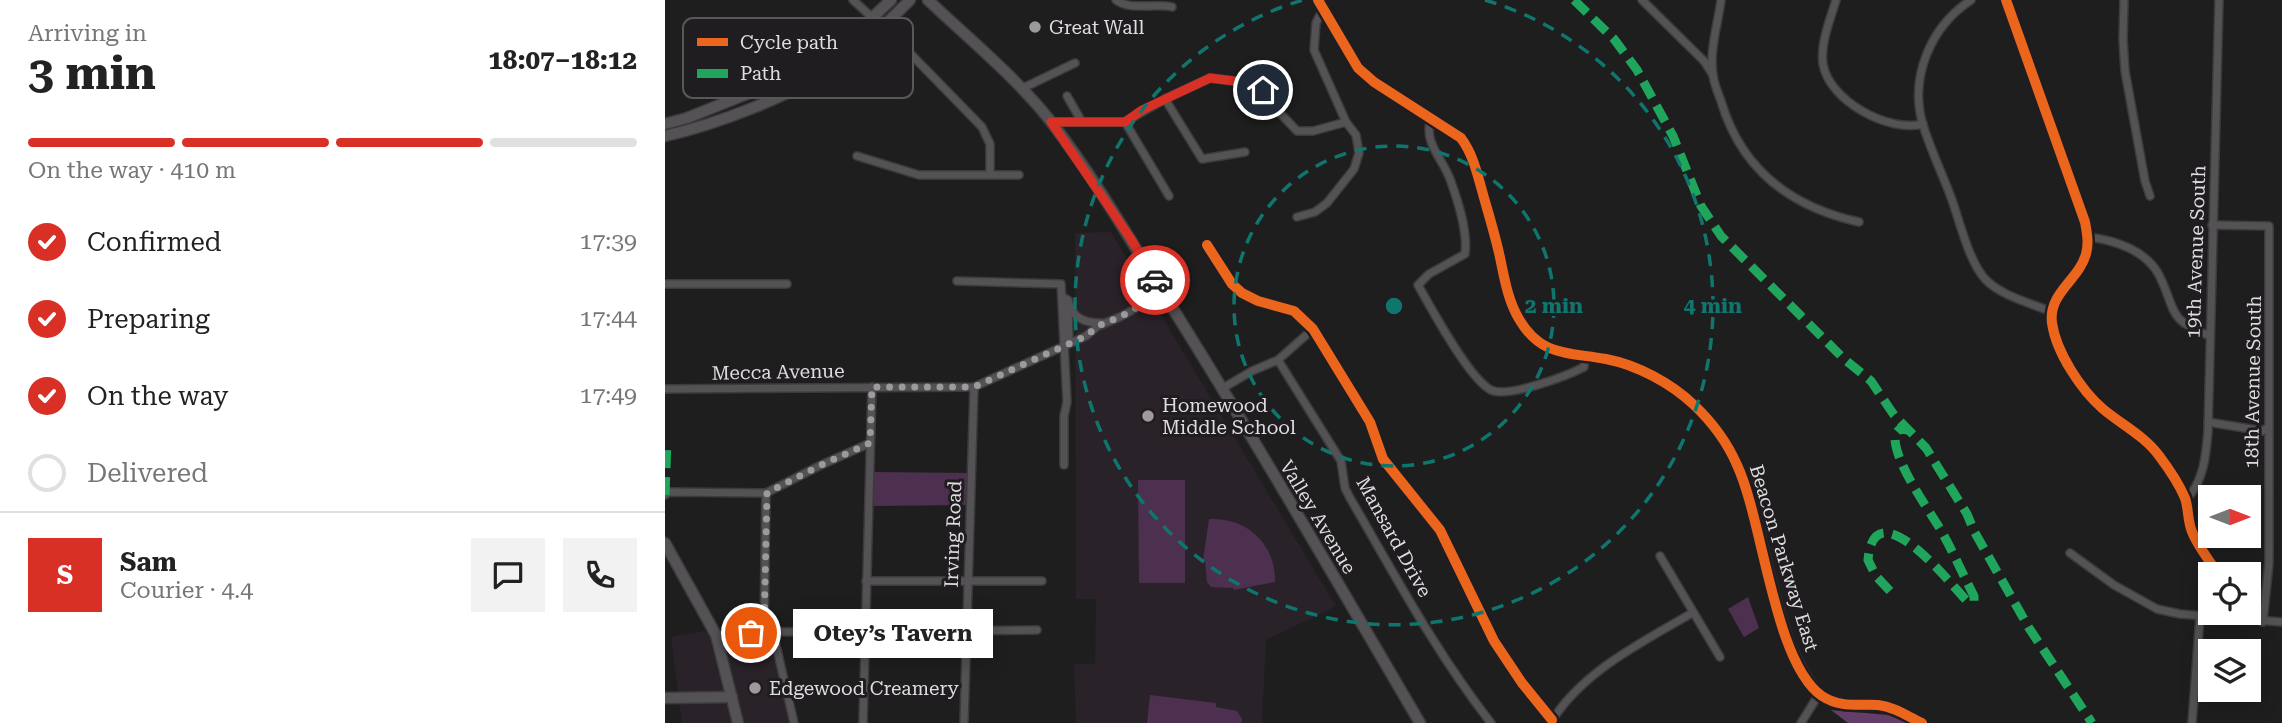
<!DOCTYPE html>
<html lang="en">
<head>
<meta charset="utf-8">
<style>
	:root { --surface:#fff; --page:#f2f2f2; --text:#222; --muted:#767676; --line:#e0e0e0; --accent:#d93025 }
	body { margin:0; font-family:"Roboto Serif",serif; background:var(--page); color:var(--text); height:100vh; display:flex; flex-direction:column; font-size:26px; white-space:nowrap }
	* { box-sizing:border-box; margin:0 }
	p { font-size:23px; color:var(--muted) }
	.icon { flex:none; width:38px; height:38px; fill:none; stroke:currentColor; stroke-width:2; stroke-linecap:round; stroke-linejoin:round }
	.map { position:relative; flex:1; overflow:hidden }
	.sheet { display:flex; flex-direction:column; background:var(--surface); width:665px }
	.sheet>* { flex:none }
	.needle { width:46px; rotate:90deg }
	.tools { position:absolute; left:1533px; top:485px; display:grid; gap:14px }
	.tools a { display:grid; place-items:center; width:63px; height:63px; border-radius:0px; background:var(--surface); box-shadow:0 4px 18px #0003; font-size:35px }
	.pin { position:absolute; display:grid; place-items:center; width:60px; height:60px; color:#fff; margin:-30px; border:4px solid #fff; border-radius:50%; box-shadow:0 2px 7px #0007 }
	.courier { position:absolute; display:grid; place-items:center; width:70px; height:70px; margin:-35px; border:5px solid #d93025; border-radius:50%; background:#fff; color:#222; box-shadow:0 2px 9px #0007 }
	.bubble { position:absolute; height:49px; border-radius:0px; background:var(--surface); box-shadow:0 4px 18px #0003; font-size:23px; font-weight:700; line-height:49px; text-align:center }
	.overview em { font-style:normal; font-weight:700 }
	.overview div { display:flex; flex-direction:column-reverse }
	.overview { display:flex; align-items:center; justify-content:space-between; height:119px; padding:0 28px }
	h1 { font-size:46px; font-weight:700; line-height:52px }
	.bar { display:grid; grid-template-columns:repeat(4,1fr); gap:10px 7px; align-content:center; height:84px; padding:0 28px }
	.bar i { height:9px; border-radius:5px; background:var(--line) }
	.bar .current { background:var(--accent) }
	.bar p { grid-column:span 4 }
	.line { display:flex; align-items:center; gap:18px; padding:0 28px; border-top:2px solid var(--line) }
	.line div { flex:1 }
	.round { display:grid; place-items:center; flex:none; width:74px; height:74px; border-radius:0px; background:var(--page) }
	ol { padding:0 28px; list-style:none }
	li { display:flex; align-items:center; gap:21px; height:77px }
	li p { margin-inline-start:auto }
	li .icon { padding:7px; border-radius:50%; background:var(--accent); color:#fff; stroke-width:4 }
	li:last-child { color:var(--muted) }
	li i { width:38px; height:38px; border:4px solid var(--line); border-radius:50% }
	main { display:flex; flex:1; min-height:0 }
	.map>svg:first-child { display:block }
	.built { fill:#292229 }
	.green { fill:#4d3050 }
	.forest { fill:#623e68 }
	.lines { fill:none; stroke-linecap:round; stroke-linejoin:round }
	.street-casing { stroke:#3c3b3c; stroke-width:10 }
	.secondary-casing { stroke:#3c3b3c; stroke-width:13 }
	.street { stroke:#545254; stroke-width:7 }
	.secondary { stroke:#545254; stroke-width:10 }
	.quiet { stroke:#20a55d; stroke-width:9; stroke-dasharray:18 9; stroke-linecap:butt }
	.cycleway-casing { stroke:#201d20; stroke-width:15 }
	.cycleway { stroke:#eb651d; stroke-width:10 }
	.done { stroke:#9c9a9c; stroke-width:7; stroke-dasharray:0 12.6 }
	.route { stroke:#d93025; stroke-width:9 }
	.ring { fill:none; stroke:#0f766e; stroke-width:3.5; stroke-dasharray:12 9 }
	.poi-dot { fill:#9c9a9c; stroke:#201d20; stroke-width:2.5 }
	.labels { text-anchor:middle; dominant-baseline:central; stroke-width:6; stroke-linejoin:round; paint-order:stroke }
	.poi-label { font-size:19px; fill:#dfdddf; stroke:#201d20; text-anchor:start }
	.street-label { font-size:19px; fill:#dfdddf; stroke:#201d20 }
	.key { fill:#201d20; stroke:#595759; stroke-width:2 }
	.key-label { font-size:19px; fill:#dfdddf }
	.centre { fill:#0f766e; stroke:#201d20; stroke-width:3.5 }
	.ring-label { font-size:21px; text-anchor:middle; font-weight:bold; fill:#0f766e; stroke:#201d20; stroke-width:6; stroke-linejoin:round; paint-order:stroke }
</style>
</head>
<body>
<main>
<section class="sheet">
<div class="overview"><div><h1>3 min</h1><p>Arriving in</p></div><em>18:07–18:12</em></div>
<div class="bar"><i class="current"></i><i class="current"></i><i class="current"></i><i></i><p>On the way · 410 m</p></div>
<ol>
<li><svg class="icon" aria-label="check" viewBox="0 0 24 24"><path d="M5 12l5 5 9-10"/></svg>Confirmed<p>17:39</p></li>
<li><svg class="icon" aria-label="check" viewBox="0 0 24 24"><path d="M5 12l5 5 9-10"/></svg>Preparing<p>17:44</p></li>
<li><svg class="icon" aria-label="check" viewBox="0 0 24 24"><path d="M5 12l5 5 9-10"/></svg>On the way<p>17:49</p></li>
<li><i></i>Delivered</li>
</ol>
<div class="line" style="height:126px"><b class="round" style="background:var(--accent);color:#fff">S</b><div><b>Sam</b><p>Courier · 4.4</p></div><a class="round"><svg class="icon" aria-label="chat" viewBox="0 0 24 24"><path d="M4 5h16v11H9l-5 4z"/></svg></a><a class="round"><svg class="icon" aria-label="phone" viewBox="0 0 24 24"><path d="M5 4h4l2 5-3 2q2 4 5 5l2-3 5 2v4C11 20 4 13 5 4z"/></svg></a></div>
</section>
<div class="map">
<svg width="1617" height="723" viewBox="0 0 1617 723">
	<rect width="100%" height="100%" fill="#1f1e1f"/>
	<g class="built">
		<path d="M446,232l225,374 -70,34 -4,83h-186l-2,-59h21l1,-65h-20l-1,-366z"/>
		<path d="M39,631l10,5 57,-2 21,89h-110l-11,-86z"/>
	</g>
	<g class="green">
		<path d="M209,472l94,1 -1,32 -93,1z"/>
		<path d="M473,480h47v103h-46z"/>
		<path d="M544,519c38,-2 67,25 66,63l-41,8 -1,-2 -22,-1 -4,-5 -2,-22h-2z"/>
		<path d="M1083,597l11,31 -15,9 -16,-28z"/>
		<path d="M485,695l66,8v4l21,4 5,8 -1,4h-94z"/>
	</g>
	<path class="forest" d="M1166,710l58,5 18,8h-59z"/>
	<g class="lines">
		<g class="street-casing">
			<g id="street">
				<path d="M188,0l48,44 81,83 8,17v30"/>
				<path d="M451,0c14,11 39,3 56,7"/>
				<path d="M977,0l62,61 9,14"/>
				<path d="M1056,0c-3,24 -12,51 -8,75 1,9 5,18 8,26 20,68 70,106 138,121"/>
				<path d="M1171,0c-6,20 -16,44 -13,64 6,37 66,69 100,60"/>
				<path d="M1306,0c-41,27 -62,78 -48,125 8,26 20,50 29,75 8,23 17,61 33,79 16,17 46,24 67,33"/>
				<path d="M1341,0l79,222c2,11 4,21 1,32 -7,26 -38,39 -34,69 4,29 29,67 51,86 19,16 42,27 57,48 9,12 19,27 25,41 4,11 2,24 8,36 6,14 17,27 25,40"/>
				<path d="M1459,0l-1,40 2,31 20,110 5,15"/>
				<path d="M356,89l54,-26"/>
				<path d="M402,96l15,26"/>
				<path d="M766,119c-8,23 11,39 19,60 8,22 18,52 15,75l-36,20 -11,11c13,23 51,94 73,105 17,8 76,-14 93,-23l1,-10"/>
				<path d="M386,122h74l40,-23"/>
				<path d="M460,122l44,74"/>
				<path d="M580,152l-43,7 -37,-60 45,-21 32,4 23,9 15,22 17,18h16l33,-9"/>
				<path d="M192,156l62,19h100"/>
				<path d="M632,217l18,-5 12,-9 27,-34 5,-16 -3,-18 -10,-13 -32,-72 2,-27 7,-14"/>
				<path d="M1547,225l57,1v337l-6,59"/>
				<path d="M1423,237c26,3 58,13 71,38 18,36 7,44 51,61"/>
				<path d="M542,245l25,39 10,9 16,8 36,10 19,18 57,93 13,37 57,71 54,111 28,42 30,37"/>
				<path d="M292,281l104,3 6,118 -3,14v49"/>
				<path d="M0,284h122"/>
				<path d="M399,298l4,2c4,18 16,23 34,23"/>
				<path d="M401,343l3,-4 -1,-32"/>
				<path d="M613,360l63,101 4,27 5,10c45,77 86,155 141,225"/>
				<path d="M558,388l29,-17 26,-11 35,-31"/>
				<path d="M0,389l309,-2 112,-51 12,-10 22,-9 43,-24"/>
				<path d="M1543,422l55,9 4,-3"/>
				<path d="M0,495l4,-3 97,1 53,-27 51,-23"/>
				<path d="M1521,500c18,-19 20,-45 22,-69l11,-431"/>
				<path d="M1405,553l44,32 43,24 23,5 102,8"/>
				<path d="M995,556l60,101"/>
				<path d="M201,581h176"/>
				<path d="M99,632l2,-139"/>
				<path d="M108,632l21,91"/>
				<path d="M51,635l48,-3 273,-2"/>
				<path d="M886,722c32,-51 90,-79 141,-109"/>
				<path d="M198,723l9,-336"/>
				<path d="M299,723l10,-336"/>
				<path d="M1136,723l18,-29c25,15 35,8 61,12 16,2 28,10 42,17"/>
				<path d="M1527,723l8,-107"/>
			</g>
		</g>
		<g class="secondary-casing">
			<g id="secondary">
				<path d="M263,0c40,38 91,80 124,123 42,54 77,115 113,173 88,140 171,284 255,427"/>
				<path d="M653,0l40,68 16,14 87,56c11,15 15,31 20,49 5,17 10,34 15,51 8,33 11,72 36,98 22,21 47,18 74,23 45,10 92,40 117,79 28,47 37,103 51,156 10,37 19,70 45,100"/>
				<path d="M0,124l22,-6 102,-41 53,-31 49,-46"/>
				<path d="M0,136c49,-11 127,-40 168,-69 29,-19 53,-43 77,-67"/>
				<path d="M0,543l51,92 22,88"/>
				<path d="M0,698l67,-1"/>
			</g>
		</g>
		<use href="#street" class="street"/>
		<use href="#secondary" class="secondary"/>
		<g class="quiet">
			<path d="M909,0l40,39 23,31 36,66 28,70 20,30 122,122 28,23 23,34 32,33 41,66 7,17 55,97 63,95"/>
			<path d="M0,495l2,-54"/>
			<path d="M1225,591l-14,-15 -8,-16c6,-73 82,23 98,40l8,1v-5c-12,-23 -22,-47 -35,-69 -13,-21 -44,-65 -44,-89 0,-5 2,-6 5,-9l8,1"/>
		</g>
		<g class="cycleway-casing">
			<g id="cycleway">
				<path d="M653,0l40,68 16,14 87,56c11,15 15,31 20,49 6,22 13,44 18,66 5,22 8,46 20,66 22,38 49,33 87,40 31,6 65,24 88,46 18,17 33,37 43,60 26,55 37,198 85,231 18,12 36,8 56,9 17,2 29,11 44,18"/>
				<path d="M1341,0l79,222c2,11 4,21 1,32 -7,26 -38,39 -34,69 4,29 29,67 51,86 19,16 42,27 57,48 9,12 19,27 25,41 4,11 2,24 8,36 6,14 17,27 25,40"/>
				<path d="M542,245l25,39 10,9 16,8 36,10 19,18 57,93 13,37 57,71 54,111 28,42 30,37"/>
			</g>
		</g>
		<use href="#cycleway" class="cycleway"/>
	</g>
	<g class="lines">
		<path class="done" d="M86,633l13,-1 3,-139 52,-27 51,-23 2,-56h102l112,-51 12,-10 22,-9 43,-24 -8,-13"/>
		<path class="route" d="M490,280l-24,-41 -80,-117h74l17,-12 68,-32 32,4 21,8"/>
	</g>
	<g class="ring">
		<circle cx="729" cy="306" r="160"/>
		<path d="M820 0A319 319 0 1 1 638 0"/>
	</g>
	<g class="poi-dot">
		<circle cx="370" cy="27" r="7"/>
		<circle cx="483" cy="416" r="7"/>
		<circle cx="90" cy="688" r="7"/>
	</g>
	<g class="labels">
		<g class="poi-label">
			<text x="384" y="27">Great Wall</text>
			<text x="497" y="405">Homewood<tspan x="497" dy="22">Middle School</tspan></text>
			<text x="104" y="688">Edgewood Creamery</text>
		</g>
		<g class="street-label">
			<text transform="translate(1531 252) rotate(-88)">19th Avenue South</text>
			<text transform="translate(113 372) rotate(-1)">Mecca Avenue</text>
			<text transform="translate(1588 382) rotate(-89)">18th Avenue South</text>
			<text transform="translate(653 517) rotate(59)">Valley Avenue</text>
			<text transform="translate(288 534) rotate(-88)">Irving Road</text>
			<text transform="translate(729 537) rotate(61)">Mansard Drive</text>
			<text transform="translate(1119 558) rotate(73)">Beacon Parkway East</text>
		</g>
	</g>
	<rect x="18" y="18" width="230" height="80" rx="10" class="key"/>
	<rect x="32" y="38" width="31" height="8" fill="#eb651d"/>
	<rect x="32" y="69" width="31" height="9" fill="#20a55d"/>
	<g class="key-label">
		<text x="75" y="49">Cycle path</text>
		<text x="75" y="80">Path</text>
	</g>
	<circle cx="729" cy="306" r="10" class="centre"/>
	<g class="ring-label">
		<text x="889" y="313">2 min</text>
		<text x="1048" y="313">4 min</text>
	</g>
</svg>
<div class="tools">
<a><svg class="needle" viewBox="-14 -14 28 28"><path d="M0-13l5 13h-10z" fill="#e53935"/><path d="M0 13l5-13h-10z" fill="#767676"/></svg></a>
<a><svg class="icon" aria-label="locate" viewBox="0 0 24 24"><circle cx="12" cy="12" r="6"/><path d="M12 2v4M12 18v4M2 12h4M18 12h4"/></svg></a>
<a><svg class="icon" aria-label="layers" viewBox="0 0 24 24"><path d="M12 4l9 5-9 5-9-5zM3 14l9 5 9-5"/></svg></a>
</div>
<div class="pin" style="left:86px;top:633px;background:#ea580c"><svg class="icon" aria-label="bag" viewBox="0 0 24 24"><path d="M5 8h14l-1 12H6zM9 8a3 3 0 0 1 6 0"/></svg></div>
<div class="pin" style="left:598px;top:90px;background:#1f2937"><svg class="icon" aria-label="home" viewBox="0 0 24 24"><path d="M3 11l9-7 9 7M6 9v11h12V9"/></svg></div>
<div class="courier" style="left:490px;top:280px"><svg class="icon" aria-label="car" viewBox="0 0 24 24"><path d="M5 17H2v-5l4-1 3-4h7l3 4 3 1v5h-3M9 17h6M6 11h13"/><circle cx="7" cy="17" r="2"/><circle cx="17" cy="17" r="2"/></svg></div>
<div class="bubble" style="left:128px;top:609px;width:200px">Otey’s Tavern</div>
</div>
</main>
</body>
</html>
